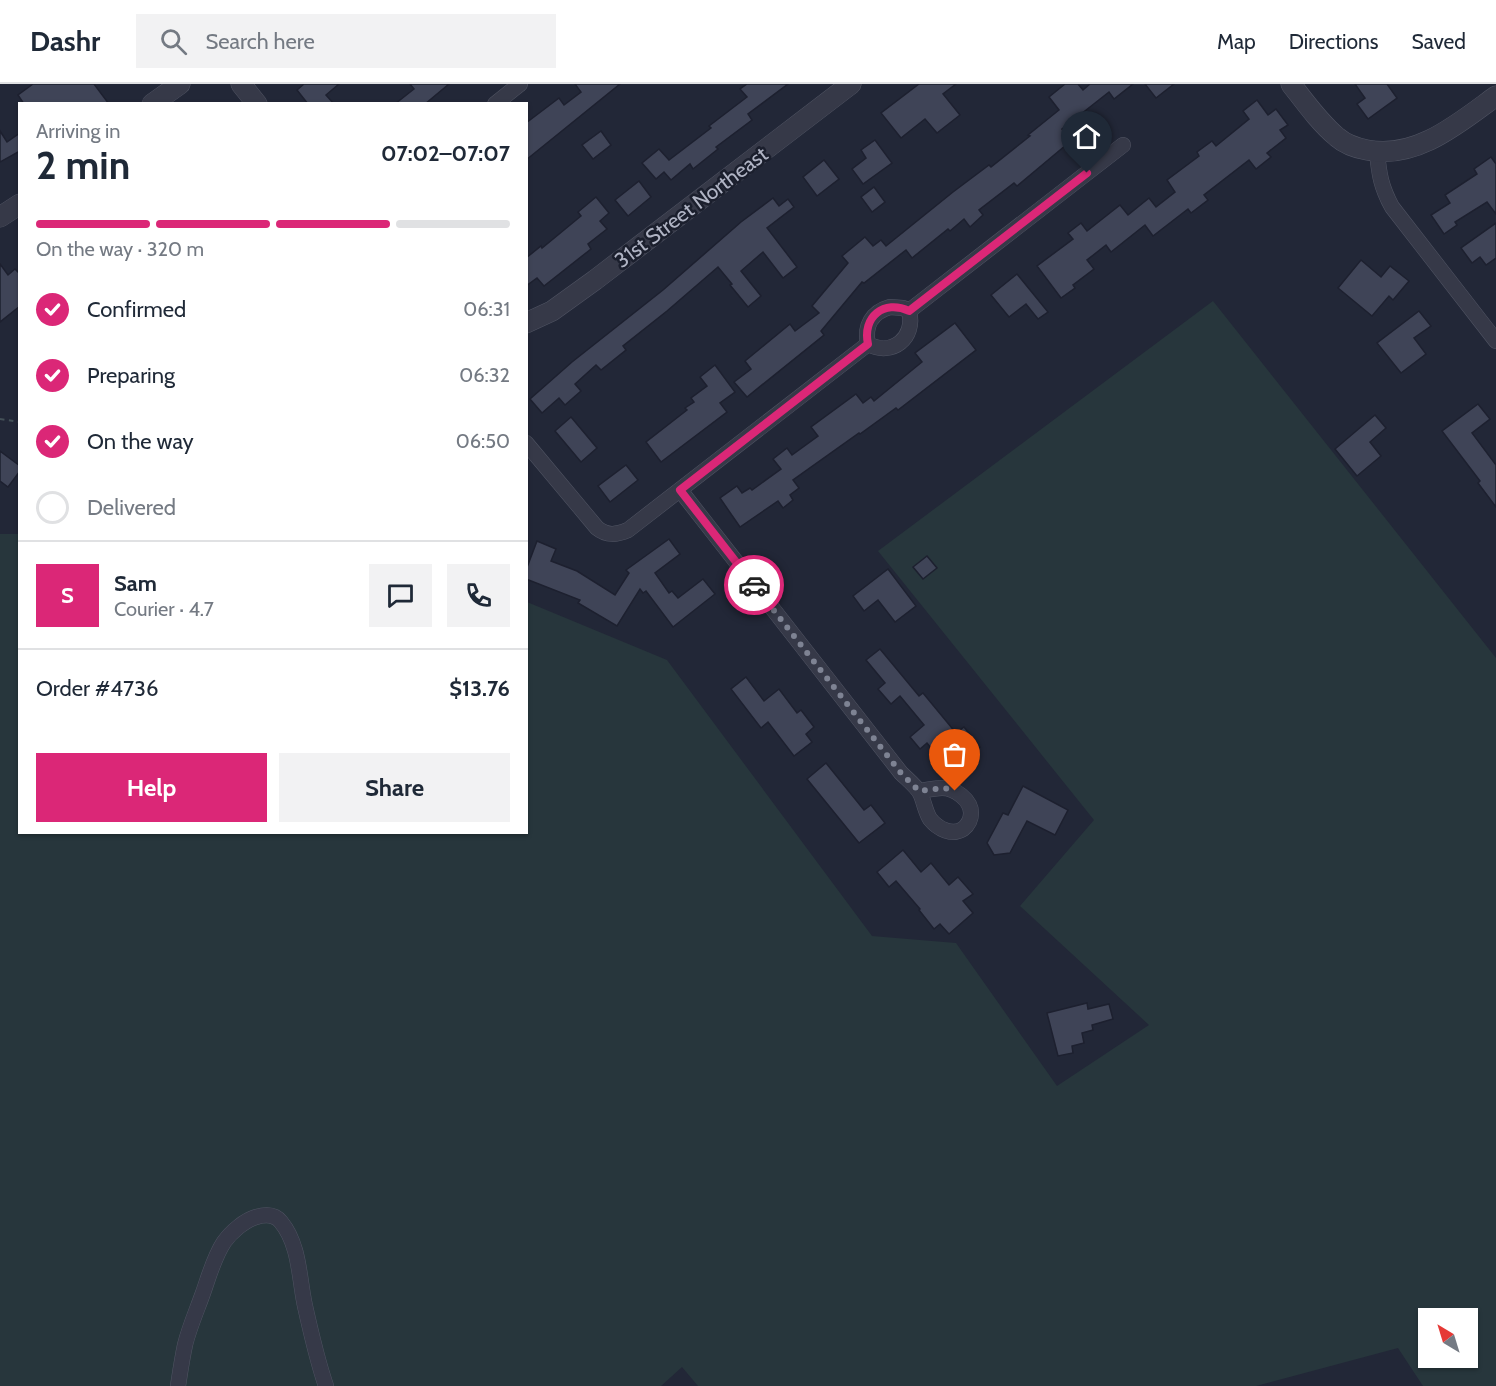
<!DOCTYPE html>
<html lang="en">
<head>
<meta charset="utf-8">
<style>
	:root { --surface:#fff; --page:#f2f2f3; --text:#1f2937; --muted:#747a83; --line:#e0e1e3; --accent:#db2777 }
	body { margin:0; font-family:Cabin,sans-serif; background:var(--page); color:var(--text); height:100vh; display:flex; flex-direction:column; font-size:22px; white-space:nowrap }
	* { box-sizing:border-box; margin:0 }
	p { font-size:20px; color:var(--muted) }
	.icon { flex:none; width:33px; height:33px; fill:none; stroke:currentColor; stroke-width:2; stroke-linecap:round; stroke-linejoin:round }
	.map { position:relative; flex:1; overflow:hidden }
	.sheet { position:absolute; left:18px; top:18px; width:510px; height:732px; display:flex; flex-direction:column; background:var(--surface); border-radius:0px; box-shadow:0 2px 4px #0004 }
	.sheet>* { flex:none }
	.needle { width:39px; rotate:322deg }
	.fabs { position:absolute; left:1418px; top:1224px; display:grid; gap:12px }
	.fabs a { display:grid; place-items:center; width:60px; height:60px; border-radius:0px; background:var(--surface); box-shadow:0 2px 4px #0004; font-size:30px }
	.pin { position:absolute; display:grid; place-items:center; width:51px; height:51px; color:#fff; margin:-62px -26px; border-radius:50% 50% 50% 0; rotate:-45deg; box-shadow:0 0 6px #0007 }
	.pin .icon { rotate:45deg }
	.courier { position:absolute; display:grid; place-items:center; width:60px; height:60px; margin:-30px; border:4px solid #db2777; border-radius:50%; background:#fff; color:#222; box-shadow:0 2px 8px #0007 }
	.summary em { font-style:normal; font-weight:700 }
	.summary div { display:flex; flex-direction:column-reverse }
	.summary { display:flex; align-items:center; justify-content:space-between; height:102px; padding:0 18px }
	h1 { font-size:39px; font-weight:700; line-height:45px }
	.bar { display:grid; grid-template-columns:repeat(4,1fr); gap:9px 6px; align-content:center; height:72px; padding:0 18px }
	.bar i { height:8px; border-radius:4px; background:var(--line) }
	.bar .current { background:var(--accent) }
	.bar p { grid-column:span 4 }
	.line { display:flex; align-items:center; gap:15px; padding:0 18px; border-top:2px solid var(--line) }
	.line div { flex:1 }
	.round { display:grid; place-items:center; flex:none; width:63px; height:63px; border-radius:0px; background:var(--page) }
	ol { padding:0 18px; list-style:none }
	li { display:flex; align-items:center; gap:18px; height:66px }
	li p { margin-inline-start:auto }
	li .icon { padding:6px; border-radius:50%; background:var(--accent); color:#fff; stroke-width:4 }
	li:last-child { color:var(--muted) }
	li i { width:33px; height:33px; border:3px solid var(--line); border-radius:50% }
	.primary-button { display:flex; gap:12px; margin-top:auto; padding:12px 18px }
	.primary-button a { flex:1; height:69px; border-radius:0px; background:var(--accent); color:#fff; font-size:24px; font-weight:700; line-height:69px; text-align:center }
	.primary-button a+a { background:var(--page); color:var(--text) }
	header { display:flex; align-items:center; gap:36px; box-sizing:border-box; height:84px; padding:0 30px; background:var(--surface); border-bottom:2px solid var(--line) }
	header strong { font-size:28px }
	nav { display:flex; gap:33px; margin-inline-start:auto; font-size:21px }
	.search { width:420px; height:54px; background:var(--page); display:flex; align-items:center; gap:15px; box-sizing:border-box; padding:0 21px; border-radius:0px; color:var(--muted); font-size:22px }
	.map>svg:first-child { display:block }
	.green { fill:#27363c; fill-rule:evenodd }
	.building { fill:#3f4457; stroke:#1d202f; stroke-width:1.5 }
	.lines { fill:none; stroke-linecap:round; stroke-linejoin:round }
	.minor-casing { stroke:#505463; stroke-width:16 }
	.tertiary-casing { stroke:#505463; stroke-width:21 }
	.path { stroke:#445158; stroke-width:2; stroke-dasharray:4.5 4.5; stroke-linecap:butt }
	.minor { stroke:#363948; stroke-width:15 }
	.tertiary { stroke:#363948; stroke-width:20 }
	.done { stroke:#7e8393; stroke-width:6; stroke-dasharray:0 10.8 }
	.route { stroke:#db2777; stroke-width:8 }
	.labels { text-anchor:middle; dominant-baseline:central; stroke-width:5; stroke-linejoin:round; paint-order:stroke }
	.street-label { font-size:21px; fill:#b0b4c4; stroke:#1b1f2d }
</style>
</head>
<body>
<header>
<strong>Dashr</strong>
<div class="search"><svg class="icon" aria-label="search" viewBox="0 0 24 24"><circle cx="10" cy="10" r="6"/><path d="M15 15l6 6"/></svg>Search here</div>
<nav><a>Map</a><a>Directions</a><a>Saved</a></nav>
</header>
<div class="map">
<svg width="1496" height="1302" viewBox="0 0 1496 1302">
	<rect width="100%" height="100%" fill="#222737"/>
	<path class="green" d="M1213,217l283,357v728h-73l-25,-38 -142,38h-558l-16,-19 -21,19h-661v-852h19l1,298h506l1,-230 140,58 205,276 84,7 101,143 92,-61 -129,-119 74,-86 -216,-269zM1428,1234h39v40h-39z"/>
	<g class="building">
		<path d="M33,0h61l15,20h-85l-6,-9z"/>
		<path d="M304,0h35l-13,11 8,9h-26l-11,-14z"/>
		<path d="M410,0h39l-24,20h-30l19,-15z"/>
		<path d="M575,0h45l-94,76v-37l33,-25 5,7 17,-13z"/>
		<path d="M747,0h41l-40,30 4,6 -36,27 2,2 -25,20 -3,-5 -19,16 -7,-8 -8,7 -14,-16 17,-14 10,11 42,-32 -2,-2 38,-29 -7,-8z"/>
		<path d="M919,0h37l-13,10 17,21 -23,18 -12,-14 -24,19 -20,-25z"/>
		<path d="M1065,0h13l5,6 7,-6h43l-19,15 -5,-7 -47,37 10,11 -55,46 -3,-3 -35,27 4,5 -13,12 -6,-8 -14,12 -2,-2 -36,29 -6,-8 -42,33 -2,-1 -41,49 3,4 -77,62 -13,-15 17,-13 -6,-8 45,-37 5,7 24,-18 -7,-7 36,-43 -6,-7 23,-19 8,9 8,-6 5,6 67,-54 36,-27 2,2 39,-31 -2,-1 31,-25 -10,-13z"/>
		<path d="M1145,0h29l-18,14z"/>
		<path d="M1355,0h32l10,14 -29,21 -11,-15 8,-6z"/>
		<path d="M1257,16l11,15 8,-6 12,16 -8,5 6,8 -19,15 4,4 -15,12 -7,-9 -45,35 4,5 -17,13 -3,-4 -35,27 -8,-11 -34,27 -5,-7 -19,15 7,9 -21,16 2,3 -14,10 -24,-32 36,-27 -5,-6 13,-10 6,8 33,-26 8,10 21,-17 7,9 19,-15 -8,-12 32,-24 -2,-4 15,-11 4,5 33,-27 -6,-8z"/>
		<path d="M0,47l7,11 13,-9v18l-20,11z"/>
		<path d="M601,47l10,14 -18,14 -11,-14z"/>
		<path d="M875,56l17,23 -29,21 -11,-15 14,-11 -5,-8z"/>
		<path d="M1491,73l5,7v50l-9,-12 -32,20 2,3 -13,9 -13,-19 19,-12 -5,-8 32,-21 -3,-5z"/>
		<path d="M824,76l15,19 -22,17 -14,-19z"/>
		<path d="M639,97l12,16 -23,19 -13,-16z"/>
		<path d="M874,103l11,15 -13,10 -11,-15z"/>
		<path d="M596,113l13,16 -9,8 7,8 -19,15 3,5 -47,37 -7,-8 -11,8v-28l15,-12 1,2 39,-32 -3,-4z"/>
		<path d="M773,114l6,8 9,-7 6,8 -27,21 30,39 -14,11 -20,-26 -22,19 20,25 -13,11 -18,-22 2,-1 -14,-17 -51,44 -44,35 3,4 -25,20 -5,-5 -21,19 6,7 -16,14 -6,-7 -17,15 -12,-14 42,-37 91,-72 78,-68z"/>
		<path d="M1496,139v35l-10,7 -6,-8 -8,6 -11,-15z"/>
		<path d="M1361,176l20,17 9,-11 19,15 -16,19 -4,-4 -17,20 -34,-28z"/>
		<path d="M0,180l8,11 7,-6 5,5v32l-20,16z"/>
		<path d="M1017,190l31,38 -10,7 -12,-15 -17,13 -18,-22z"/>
		<path d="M1419,227l12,15 -17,12 12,16 -25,19 -24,-30z"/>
		<path d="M955,239l21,27 -78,60 -2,-2 -36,26 -1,-1 -66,47 6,8 -9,7 3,5 -10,8 -5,-7 -38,26 -20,-29 17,-12 5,7 8,-5 2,2 29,-21 -8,-10 14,-11 5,7 26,-19 -7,-9 45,-33 7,9 8,-6 3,4 48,-39 -7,-9z"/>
		<path d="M715,281l20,27 -15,11 7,9 -66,50 -15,-20 41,-32 -2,-2 9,-6 -3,-4 16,-12 -7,-9z"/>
		<path d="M1478,320l12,15 -18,14 24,32v42l-18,-24 2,-2 -38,-50z"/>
		<path d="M1375,331l11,13 -16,14 11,14 -24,20 -22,-27z"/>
		<path d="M571,333l26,31 -16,14 -26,-31z"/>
		<path d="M0,367l20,15v5l-12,16 -8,-6z"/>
		<path d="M626,381l12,15 -28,22 -12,-16z"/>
		<path d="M669,455l11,15 -25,19 14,20 3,-2 6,7 25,-19 12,15 -42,33 -27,-36 -3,2 -3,-4 -23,37 -39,-23 2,-3 -54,-21v-9l11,-29 19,8 -5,12 26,10 38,24 14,-22 -3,-3z"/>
		<path d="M927,472l10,12 -14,11 -10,-12z"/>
		<path d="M888,485l28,37 -21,16 -17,-22 -14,11 -11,-15z"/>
		<path d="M880,565l39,47 4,-3 33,40 8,-6 16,20 -16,12 -5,-7 -15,12 -17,-21 -7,6 -10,-12 14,-12 -24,-29 -9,8 -13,-15 7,-6 -19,-23z"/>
		<path d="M746,593l18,24 15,-12 18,24 4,-3 13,17 -8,7 6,8 -18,14 -26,-34 -7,6 -30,-39z"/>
		<path d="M826,679l38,47 7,-5 14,18 -26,20 -52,-64z"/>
		<path d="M1023,702l45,24 -13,25 -28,-14 -17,32 -16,2 -7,-12 16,-30 5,2z"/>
		<path d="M903,766l18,22 10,-9 18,22 9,-8 15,17 -10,7 10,12 -24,21 -9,-10 -6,5 -15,-19 1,-1 -24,-28 -7,6 -12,-15z"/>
		<path d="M1087,919l1,6 21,-5 4,15 -21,6 1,5 -11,3 2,10 -12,3 1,7 -15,3 -11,-43z"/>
	</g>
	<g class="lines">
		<g class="minor-casing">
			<g id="minor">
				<path d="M495,20l25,-20"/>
				<path d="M1377,68c2,22 4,35 15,55l104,134"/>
				<path d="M890,223l13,1 6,3c7,27 -17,46 -41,33 -4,-18 4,-32 22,-37z"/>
				<path d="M909,227l214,-166"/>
				<path d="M526,359l71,85c10,8 19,7 31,2l240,-186"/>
				<path d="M680,406l221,283c6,6 15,13 19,20 4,8 5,18 10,26 8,10 22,17 33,10 5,-4 8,-9 8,-16 0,-13 -16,-25 -29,-25 -7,0 -15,2 -23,3"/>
				<path d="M178,1302c2,-13 4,-27 7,-41 4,-17 12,-35 18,-52 6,-17 11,-36 21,-51 7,-10 21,-22 32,-25 10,-3 19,-3 25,5 19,23 18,57 24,84 6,27 12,54 21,80"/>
			</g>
		</g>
		<g class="tertiary-casing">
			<g id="tertiary">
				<path d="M241,0l16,20"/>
				<path d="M1291,0c14,18 28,38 46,53 8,7 19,11 30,13 49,10 92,-27 129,-54"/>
				<path d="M152,20l28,-20"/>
				<path d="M0,133l20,-13"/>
				<path d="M526,239l26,-12 43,-31 256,-196"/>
			</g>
		</g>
		<path class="path" d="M0,335l20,3"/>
		<use href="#minor" class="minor"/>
		<use href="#tertiary" class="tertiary"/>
	</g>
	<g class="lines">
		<path class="done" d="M754,501l147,188 18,18 25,-3 11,3"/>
		<path class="route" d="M754,501l-74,-95 188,-146c-6,-27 16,-45 41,-33l178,-138"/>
	</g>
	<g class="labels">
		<g class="street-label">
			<text transform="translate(691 123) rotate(-37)">31st Street Northeast</text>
		</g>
	</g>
</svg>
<div class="fabs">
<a><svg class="needle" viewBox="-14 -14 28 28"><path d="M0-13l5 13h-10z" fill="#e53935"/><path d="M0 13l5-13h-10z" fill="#747a83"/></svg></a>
</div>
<div class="pin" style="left:955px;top:707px;background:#ea580c"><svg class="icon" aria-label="bag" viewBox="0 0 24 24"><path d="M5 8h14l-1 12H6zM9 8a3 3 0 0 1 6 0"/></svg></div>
<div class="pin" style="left:1087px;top:89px;background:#1f2937"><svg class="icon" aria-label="home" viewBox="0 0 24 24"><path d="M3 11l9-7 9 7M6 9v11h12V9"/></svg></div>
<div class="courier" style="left:754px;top:501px"><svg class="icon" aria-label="car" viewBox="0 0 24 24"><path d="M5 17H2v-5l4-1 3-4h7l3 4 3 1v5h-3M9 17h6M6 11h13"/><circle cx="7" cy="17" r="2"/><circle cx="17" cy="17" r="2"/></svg></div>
<section class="sheet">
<div class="summary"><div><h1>2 min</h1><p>Arriving in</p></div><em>07:02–07:07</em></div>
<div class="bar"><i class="current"></i><i class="current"></i><i class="current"></i><i></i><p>On the way · 320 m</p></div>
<ol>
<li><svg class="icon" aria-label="check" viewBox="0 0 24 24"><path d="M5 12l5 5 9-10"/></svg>Confirmed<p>06:31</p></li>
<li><svg class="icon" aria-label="check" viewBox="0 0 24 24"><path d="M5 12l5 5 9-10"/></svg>Preparing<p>06:32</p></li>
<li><svg class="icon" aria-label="check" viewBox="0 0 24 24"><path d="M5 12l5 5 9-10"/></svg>On the way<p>06:50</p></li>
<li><i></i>Delivered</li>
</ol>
<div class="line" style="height:108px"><b class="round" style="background:var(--accent);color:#fff">S</b><div><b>Sam</b><p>Courier · 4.7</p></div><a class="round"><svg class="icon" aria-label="chat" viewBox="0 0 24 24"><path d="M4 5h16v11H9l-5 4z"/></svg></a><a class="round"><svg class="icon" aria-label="phone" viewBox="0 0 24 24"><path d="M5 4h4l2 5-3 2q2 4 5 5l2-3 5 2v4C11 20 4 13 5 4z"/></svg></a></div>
<div class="line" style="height:78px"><div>Order #4736</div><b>$13.76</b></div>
<div class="primary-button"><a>Help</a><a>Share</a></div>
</section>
</div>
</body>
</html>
